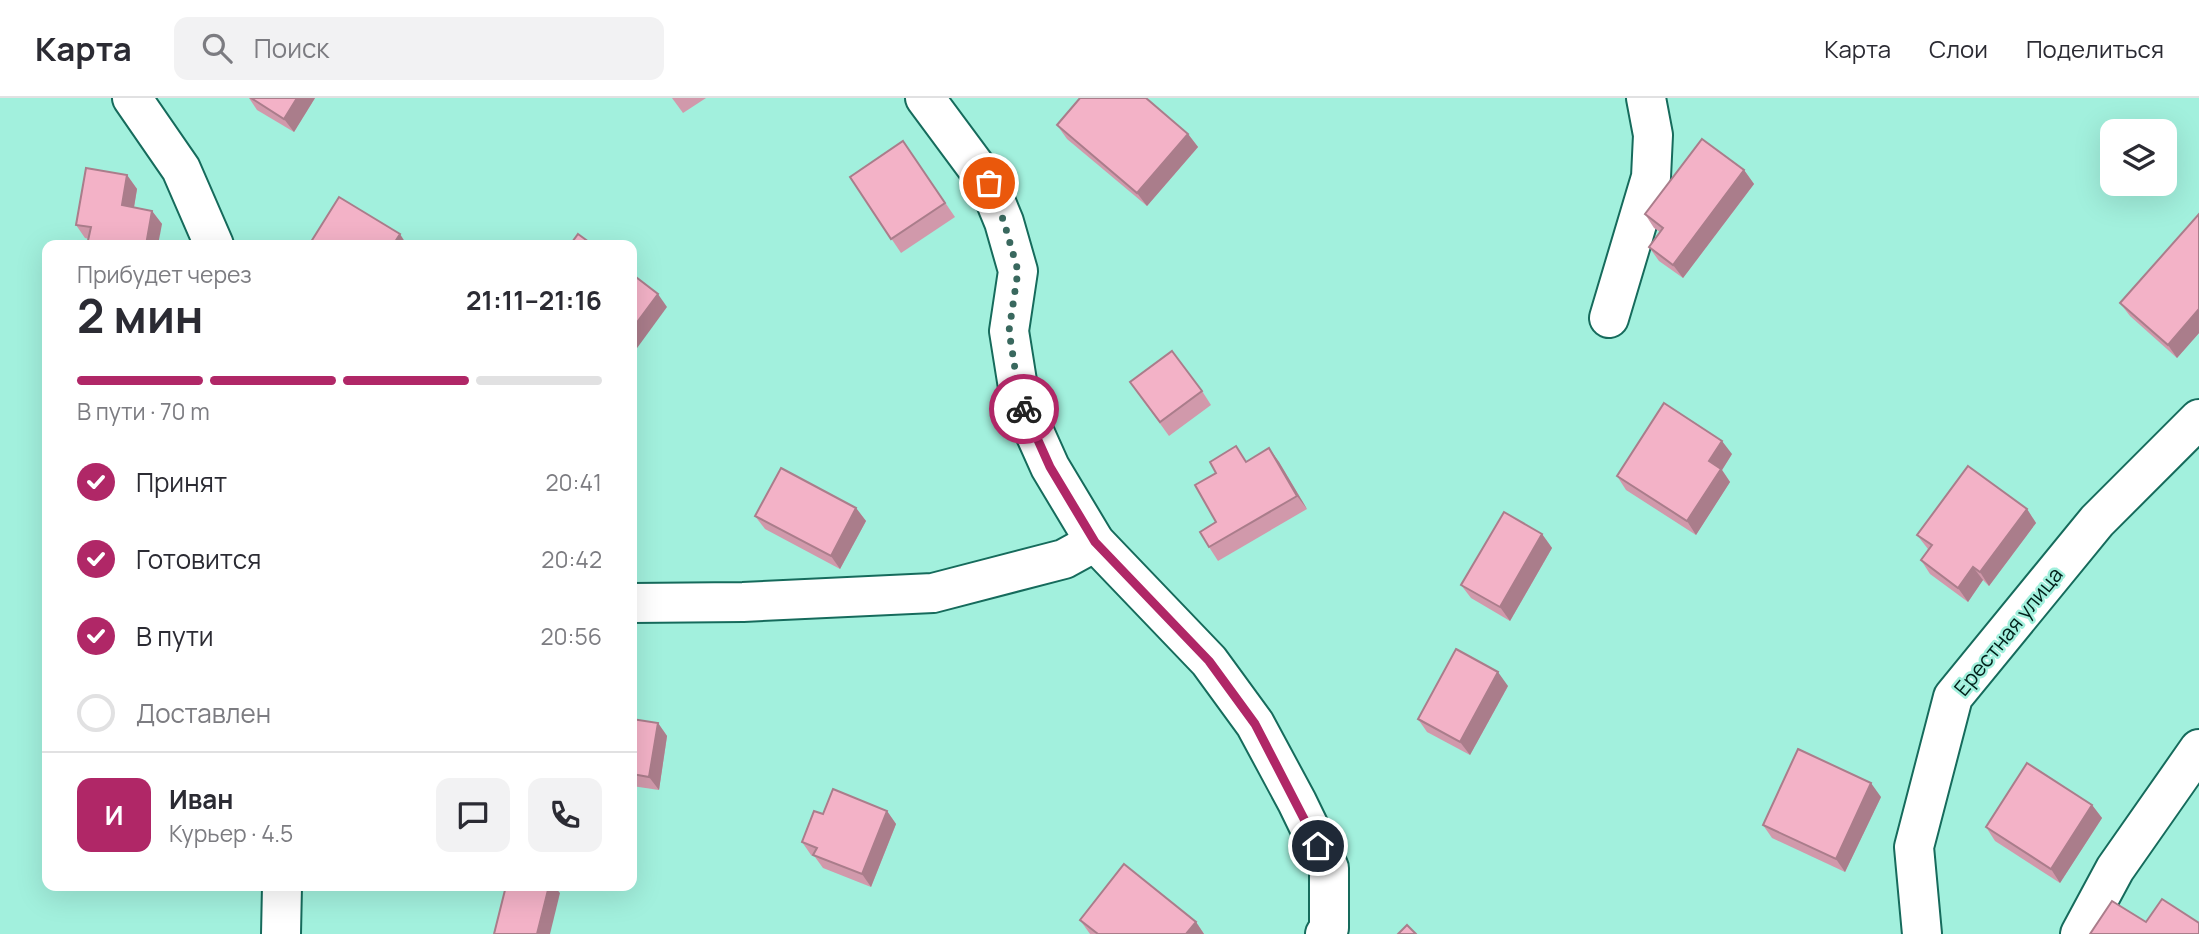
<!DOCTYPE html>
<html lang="ru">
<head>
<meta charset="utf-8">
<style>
	:root { --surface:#fff; --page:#f2f2f3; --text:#2b2b33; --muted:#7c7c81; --line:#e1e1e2; --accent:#b02767 }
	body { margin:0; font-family:Manrope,sans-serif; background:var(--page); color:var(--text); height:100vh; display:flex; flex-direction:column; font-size:26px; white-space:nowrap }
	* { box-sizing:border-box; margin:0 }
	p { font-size:23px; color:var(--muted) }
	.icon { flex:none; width:38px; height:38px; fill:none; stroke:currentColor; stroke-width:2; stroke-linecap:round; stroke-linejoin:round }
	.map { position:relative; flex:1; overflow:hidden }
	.details { position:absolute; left:42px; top:142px; width:595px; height:651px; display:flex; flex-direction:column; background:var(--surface); border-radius:14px; box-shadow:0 7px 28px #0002 }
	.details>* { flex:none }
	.fabs { position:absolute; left:2100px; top:21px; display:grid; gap:14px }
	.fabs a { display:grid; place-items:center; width:77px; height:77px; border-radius:14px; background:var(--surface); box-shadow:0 7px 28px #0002; font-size:35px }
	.pin { position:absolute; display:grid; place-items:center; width:60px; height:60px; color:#fff; margin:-30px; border:4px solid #fff; border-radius:50%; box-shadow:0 2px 7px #0007 }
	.courier { position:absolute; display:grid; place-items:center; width:70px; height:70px; margin:-35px; border:5px solid #b02767; border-radius:50%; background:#fff; color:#222; box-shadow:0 2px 9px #0007 }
	.headline em { font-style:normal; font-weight:700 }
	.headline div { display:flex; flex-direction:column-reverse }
	.headline { display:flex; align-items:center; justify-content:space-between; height:119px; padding:0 35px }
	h1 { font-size:46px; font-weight:700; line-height:52px }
	.bar { display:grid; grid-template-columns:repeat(4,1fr); gap:10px 7px; align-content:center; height:84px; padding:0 35px }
	.bar i { height:9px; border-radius:5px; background:var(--line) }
	.bar .active { background:var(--accent) }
	.bar p { grid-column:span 4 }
	.line { display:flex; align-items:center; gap:18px; padding:0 35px; border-top:2px solid var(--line) }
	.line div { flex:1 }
	.round { display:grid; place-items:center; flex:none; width:74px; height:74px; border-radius:14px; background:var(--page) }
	ol { padding:0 35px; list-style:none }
	li { display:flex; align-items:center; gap:21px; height:77px }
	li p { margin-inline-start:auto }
	li .icon { padding:7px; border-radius:50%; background:var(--accent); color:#fff; stroke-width:4 }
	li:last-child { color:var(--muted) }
	li i { width:38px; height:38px; border:4px solid var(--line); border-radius:50% }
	header { display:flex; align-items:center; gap:42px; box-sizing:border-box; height:98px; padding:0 35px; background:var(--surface); border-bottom:2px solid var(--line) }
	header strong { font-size:33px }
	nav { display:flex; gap:38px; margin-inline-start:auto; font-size:24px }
	.search { width:490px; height:63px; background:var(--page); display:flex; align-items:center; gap:18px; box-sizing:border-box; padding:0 24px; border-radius:14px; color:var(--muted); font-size:26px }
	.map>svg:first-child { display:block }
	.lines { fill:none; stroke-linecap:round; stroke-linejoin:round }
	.minor-casing { stroke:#166b5c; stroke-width:42 }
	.minor { stroke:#fff; stroke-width:38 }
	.wall { fill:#d199ab }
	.shaded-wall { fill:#aa7d8b }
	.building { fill:#f3b2c7; stroke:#aa7d8b; stroke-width:2 }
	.done { stroke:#39685e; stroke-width:7; stroke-dasharray:0 12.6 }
	.route { stroke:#b02767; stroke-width:9 }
	.labels { text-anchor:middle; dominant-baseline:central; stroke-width:5; stroke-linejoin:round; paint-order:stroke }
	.street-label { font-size:21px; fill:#001f19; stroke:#a2f0dd }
</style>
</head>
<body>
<header>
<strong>Карта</strong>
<div class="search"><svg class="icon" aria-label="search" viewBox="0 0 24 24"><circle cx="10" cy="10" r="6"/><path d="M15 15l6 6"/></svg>Поиск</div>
<nav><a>Карта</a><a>Слои</a><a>Поделиться</a></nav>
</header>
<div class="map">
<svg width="2199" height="836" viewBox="0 0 2199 836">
	<rect width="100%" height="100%" fill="#a2f0dd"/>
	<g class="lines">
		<g class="minor-casing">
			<g id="minor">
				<path d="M132,0l49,71 33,76"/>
				<path d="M925,0l63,85 16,39 14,49 -9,60 11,69 30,67 45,75 114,119 46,63 42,78 32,66v60l-4,6"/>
				<path d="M1609,220l42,-141 2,-42 -7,-37"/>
				<path d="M632,505l111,-1 190,-9 131,-34 31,-17"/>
				<path d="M281,836l1,-48"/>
				<path d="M1922,836l-8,-87 39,-150 144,-176 102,-102"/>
				<path d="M2080,836l35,-65 84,-120"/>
			</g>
		</g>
		<use href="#minor" class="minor"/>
	</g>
	<g class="wall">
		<path d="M249,0h66l-21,34 -37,-22z"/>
		<path d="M672,0h34l-23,15z"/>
		<path d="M1057,27l131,9 10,13 -51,59 -80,-67z"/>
		<path d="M903,43l52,76 -54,36 -51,-76z"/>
		<path d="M1744,72l10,14 -71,94 -24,-17 -10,-14 11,-15 -6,-4 -9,-14z"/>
		<path d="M127,77l10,14 -3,18 18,4 10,13 -73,15 -4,-1 -9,-13z"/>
		<path d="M2199,116v119l-22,25 -47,-42 -10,-13z"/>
		<path d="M1202,293l9,14 -42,31 -29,-40z"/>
		<path d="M1269,350l10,14 28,47 -89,52 -9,-14 7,-25z"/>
		<path d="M1732,356l-10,16 8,12 -34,53 -70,-45 -9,-14z"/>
		<path d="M856,410l10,13 -26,48 -75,-40 -10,-13z"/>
		<path d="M2027,411l9,14 -47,63 -6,-6 -15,22 -38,-28 -9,-14 7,-11 -11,-14z"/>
		<path d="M1542,436l10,14 -42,73 -39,-23 -10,-13z"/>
		<path d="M1508,588l-38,69 -43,-23 -9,-13z"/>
		<path d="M632,621l26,4 9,13 -8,54 -27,-4z"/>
		<path d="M1881,699l-36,75 -73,-34 -9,-13z"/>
		<path d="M2092,707l10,13 -42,65 -65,-42 -9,-14z"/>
		<path d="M887,713l9,13 -25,63 -48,-19 -8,-11 -4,-2 -9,-13 21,-28z"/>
		<path d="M1080,822l116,2 8,12h-114z"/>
	</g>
	<g class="shaded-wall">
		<path d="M297,0h18l-21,34 -10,-13z"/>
		<path d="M1188,36l10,13 -51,59 -10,-13z"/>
		<path d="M1744,72l10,14 -71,94 -10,-13z"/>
		<path d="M127,77l10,14 -5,30 -10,-14z"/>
		<path d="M152,113l10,13 -4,21h-12z"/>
		<path d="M400,136l7,11h-14z"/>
		<path d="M658,196l9,13 -35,48v-26z"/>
		<path d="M2199,211v24l-22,25 -9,-13z"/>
		<path d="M1722,343l10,13 -10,16 8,12 -34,53 -9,-14 22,-60z"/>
		<path d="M1269,350l10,14 28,47 -10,-13z"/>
		<path d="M856,410l10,13 -26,48 -9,-13z"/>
		<path d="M2027,411l9,14 -47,63 -9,-14z"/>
		<path d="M1542,436l10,14 -42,73 -10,-14z"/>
		<path d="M1973,469l10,13 -15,22 -10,-14z"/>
		<path d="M1498,574l10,14 -38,69 -10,-13z"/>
		<path d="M658,625l9,13 -8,54 -10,-13z"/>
		<path d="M1871,685l10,14 -36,75 -9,-13z"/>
		<path d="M2092,707l10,13 -42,65 -9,-14z"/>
		<path d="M887,713l9,13 -25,63 -9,-13z"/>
		<path d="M549,788h5l6,7 -10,41h-13z"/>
		<path d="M1196,824l8,12h-18z"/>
	</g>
	<g class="building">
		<path d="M251,0h46l-13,21z"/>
		<path d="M1080,0h66l42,36 -51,59 -80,-68z"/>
		<path d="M1702,41l42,31 -71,95 -24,-18 14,-19 -18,-14z"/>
		<path d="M903,43l42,62 -54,36 -41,-62z"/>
		<path d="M86,70l41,7 -5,30 30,6 -6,34h-59l4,-18 -15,-2z"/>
		<path d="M339,99l61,37 -7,11h-84z"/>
		<path d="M2199,116v95l-31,36 -48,-42z"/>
		<path d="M578,136l15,11h-23z"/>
		<path d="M632,176l26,20 -26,35z"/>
		<path d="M1172,253l30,40 -42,31 -30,-40z"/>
		<path d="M1664,305l58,38 -13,20 12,8 -34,52 -70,-45z"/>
		<path d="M1236,348l10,16 23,-14 28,48 -88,51 -9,-15 16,-10 -21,-37 21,-12 -6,-11z"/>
		<path d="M1968,368l59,43 -47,63 -7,-5 -15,21 -37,-28 11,-15 -15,-10z"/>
		<path d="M781,370l75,40 -25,48 -76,-40z"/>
		<path d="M1504,414l38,22 -42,73 -39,-22z"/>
		<path d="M1456,551l42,23 -38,70 -42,-23z"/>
		<path d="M632,621l26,4 -9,54 -17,-3z"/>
		<path d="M1798,651l73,34 -35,76 -73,-34z"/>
		<path d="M2027,665l65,42 -41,64 -65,-42z"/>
		<path d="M833,691l54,22 -25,63 -49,-19 4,-7 -15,-6 12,-31 9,3z"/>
		<path d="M1124,766l72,58 -10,12h-88l-18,-14z"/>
		<path d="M506,788h43l-12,48h-43z"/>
		<path d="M2162,801l37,24v11h-109l22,-33 34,21z"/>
		<path d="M1407,827l9,9h-18z"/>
	</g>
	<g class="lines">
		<path class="done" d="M989,85l15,39 14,49 -9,60 11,69 4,9"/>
		<path class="route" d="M1024,311l26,58 45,75 114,119 46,63 63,122"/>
	</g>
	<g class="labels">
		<g class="street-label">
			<text transform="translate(2008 533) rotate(-51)">Ерестная улица</text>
		</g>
	</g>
</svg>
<div class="fabs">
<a><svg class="icon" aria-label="layers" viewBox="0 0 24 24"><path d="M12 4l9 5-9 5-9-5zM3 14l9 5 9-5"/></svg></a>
</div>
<div class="pin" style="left:989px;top:85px;background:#ea580c"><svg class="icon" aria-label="bag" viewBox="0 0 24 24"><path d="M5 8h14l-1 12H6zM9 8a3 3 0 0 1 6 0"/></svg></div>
<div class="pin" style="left:1318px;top:748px;background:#1f2937"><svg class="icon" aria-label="home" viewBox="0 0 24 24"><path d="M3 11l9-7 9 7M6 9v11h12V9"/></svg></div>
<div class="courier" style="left:1024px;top:311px"><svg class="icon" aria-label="bike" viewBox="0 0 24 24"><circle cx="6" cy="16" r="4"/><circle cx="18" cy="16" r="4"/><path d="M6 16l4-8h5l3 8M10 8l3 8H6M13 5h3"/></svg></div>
<section class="details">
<div class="headline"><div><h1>2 мин</h1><p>Прибудет через</p></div><em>21:11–21:16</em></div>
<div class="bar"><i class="active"></i><i class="active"></i><i class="active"></i><i></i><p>В пути · 70 m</p></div>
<ol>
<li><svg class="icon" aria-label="check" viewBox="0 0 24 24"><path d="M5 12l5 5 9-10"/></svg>Принят<p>20:41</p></li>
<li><svg class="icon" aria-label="check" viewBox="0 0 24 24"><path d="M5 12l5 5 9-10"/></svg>Готовится<p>20:42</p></li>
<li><svg class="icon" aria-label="check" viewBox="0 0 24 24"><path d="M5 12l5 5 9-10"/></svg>В пути<p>20:56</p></li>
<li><i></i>Доставлен</li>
</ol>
<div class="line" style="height:126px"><b class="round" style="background:var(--accent);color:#fff">И</b><div><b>Иван</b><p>Курьер · 4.5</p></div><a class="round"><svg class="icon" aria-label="chat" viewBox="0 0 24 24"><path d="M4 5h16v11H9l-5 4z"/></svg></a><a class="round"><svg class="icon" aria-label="phone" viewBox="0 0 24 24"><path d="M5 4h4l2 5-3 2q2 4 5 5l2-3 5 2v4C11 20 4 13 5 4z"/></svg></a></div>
</section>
</div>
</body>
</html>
